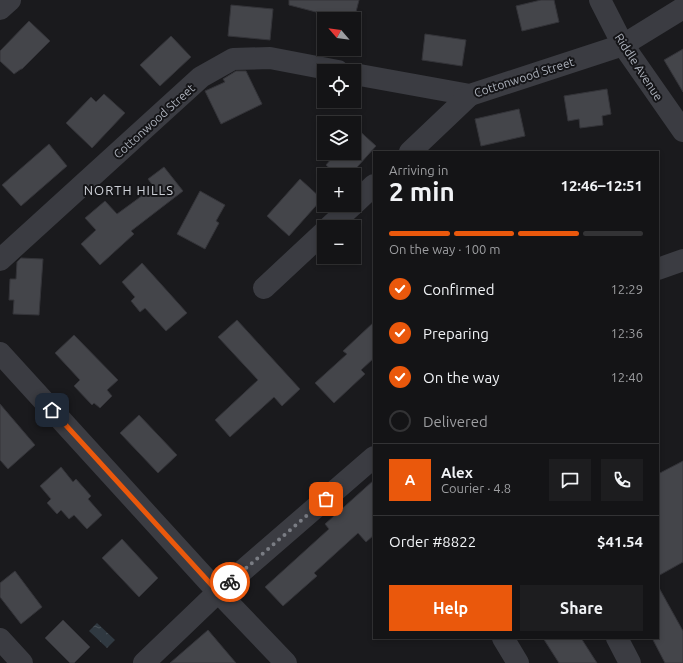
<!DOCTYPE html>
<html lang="en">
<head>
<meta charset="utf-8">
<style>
	:root { --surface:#141416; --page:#1d1d1f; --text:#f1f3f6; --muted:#9d9ea1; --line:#333335; --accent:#ea580c }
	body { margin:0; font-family:Ubuntu,sans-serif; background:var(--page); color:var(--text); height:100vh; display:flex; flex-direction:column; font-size:15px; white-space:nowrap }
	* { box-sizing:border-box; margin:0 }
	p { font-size:13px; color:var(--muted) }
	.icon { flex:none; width:22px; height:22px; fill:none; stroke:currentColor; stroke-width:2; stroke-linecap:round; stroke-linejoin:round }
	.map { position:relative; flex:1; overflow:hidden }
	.details { position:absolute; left:373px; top:151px; width:286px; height:488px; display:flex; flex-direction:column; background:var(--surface); border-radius:0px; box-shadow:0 2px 6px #0003,0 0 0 1px var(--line) }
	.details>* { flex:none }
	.needle { width:26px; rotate:298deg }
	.buttons { position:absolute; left:317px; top:12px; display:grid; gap:8px }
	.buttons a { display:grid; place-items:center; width:44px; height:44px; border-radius:0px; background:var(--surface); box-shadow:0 2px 6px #0003,0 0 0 1px var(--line); font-size:20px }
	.pin { position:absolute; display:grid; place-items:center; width:34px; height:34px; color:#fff; margin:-17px; border-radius:8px; box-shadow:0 2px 6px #0006 }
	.courier { position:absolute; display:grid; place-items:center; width:40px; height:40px; margin:-20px; border:3px solid #ea580c; border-radius:50%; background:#fff; color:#222; box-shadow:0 1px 5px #0007 }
	.summary em { font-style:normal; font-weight:700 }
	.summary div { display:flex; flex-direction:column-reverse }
	.summary { display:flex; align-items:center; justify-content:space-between; height:68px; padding:0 16px }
	h1 { font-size:26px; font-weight:700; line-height:30px }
	.bar { display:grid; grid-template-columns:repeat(4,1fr); gap:6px 4px; align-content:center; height:48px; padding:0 16px }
	.bar i { height:5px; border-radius:3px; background:var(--line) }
	.bar .selected { background:var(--accent) }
	.bar p { grid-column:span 4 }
	.line { display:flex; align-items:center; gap:10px; padding:0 16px; border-top:1px solid var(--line) }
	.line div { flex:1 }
	.round { display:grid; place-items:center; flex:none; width:42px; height:42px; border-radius:0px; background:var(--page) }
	ol { padding:0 16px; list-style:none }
	li { display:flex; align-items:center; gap:12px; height:44px }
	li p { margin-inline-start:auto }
	li .icon { padding:4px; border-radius:50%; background:var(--accent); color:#fff; stroke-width:4 }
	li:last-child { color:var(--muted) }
	li i { width:22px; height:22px; border:2px solid var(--line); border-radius:50% }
	.button { display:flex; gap:8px; margin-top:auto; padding:8px 16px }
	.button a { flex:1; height:46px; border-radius:0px; background:var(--accent); color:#fff; font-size:16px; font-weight:700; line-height:46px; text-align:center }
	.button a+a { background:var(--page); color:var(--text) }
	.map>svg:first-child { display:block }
	.water { fill:url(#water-ripples) }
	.building { fill:#44454a; stroke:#343439 }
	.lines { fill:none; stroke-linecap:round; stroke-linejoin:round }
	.minor { stroke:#3b3c42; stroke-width:22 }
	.done { stroke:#7a7d84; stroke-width:4; stroke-dasharray:0 7.2 }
	.route { stroke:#ea580c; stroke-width:5 }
	.labels { text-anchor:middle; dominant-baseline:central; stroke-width:4; stroke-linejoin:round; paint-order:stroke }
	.street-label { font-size:12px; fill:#adb2bc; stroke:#151518 }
	.neighbourhood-label { font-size:13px; letter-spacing:1px; fill:#ced1d8; stroke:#151518 }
</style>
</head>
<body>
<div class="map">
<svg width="683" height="663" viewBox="0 0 683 663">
	<defs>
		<pattern id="water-ripples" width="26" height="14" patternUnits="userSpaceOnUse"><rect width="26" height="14" fill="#303941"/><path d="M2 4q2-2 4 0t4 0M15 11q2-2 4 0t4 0" fill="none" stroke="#4b535a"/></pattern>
	</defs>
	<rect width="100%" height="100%" fill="#1a1a1d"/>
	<path class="water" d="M97,623l18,17 -8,8 -18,-17z"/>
	<g class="building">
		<path d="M289,0h70l-5,20v-1h-11l-54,-14z"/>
		<path d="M541,0h13l5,22 -37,9 -6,-25z"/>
		<path d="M231,5l42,4 -3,31 -42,-4z"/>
		<path d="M29,21l21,20 -28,28h-1l-7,5 -14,-13v-10z"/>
		<path d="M425,34l41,6 -4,26 -40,-6z"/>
		<path d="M171,36l20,21 -31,29 -20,-21z"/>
		<path d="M683,49v43l-19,-32z"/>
		<path d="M236,71h10l16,33 -41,20 -16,-33 20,-9 -2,-3z"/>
		<path d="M607,89l4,25 -9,2 1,9 -23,3 -1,-9 -11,2 -4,-25z"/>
		<path d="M104,94l21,19 -33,35 -26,-25 25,-26 5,5z"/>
		<path d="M519,109l6,27 -44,10 -6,-27z"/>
		<path d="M354,126l22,20 -26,29h-13l-11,-10 10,-12h18z"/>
		<path d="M49,144l18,22 -46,40 -19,-21z"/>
		<path d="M164,167l19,24 -52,40 3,3 -34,31 -19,-21 15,-14 -11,-12 20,-17 12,13 37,-27 -6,-8z"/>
		<path d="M300,179l22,20 -33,37 -22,-20z"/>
		<path d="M200,191l25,14 -9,16 3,2 -14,26 -28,-15z"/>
		<path d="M21,258l22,1 -4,56 -26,-1 1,-14h-5l1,-21h6l1,-17z"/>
		<path d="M142,263l45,50 -21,18 -21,-23 -5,4 -9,-11 4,-4 -13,-15z"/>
		<path d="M237,320l63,69 -18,17 -8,-9 -44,40 -15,-17 43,-40 -40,-43z"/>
		<path d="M374,322v36l-13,12 4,4 -31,29 -19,-20 32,-29 -4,-3z"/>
		<path d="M74,335l44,45 -11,10 5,6 -12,12 -6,-5 -2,2 -18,-19 6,-6 -25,-27z"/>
		<path d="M0,404l35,41 -27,24 -8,-9z"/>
		<path d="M139,415l38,40 -19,18 -38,-40z"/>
		<path d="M683,461v101l-25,14v-102z"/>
		<path d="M61,467l12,15 3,-3 15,17 -3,3 14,16 -15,14 -13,-14 -5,4 -8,-9 -4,4 -10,-11 4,-4 -11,-13z"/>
		<path d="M374,480v55l-8,7 -8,-9 -44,40 3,3 -34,30 -18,-19 64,-58 -4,-5z"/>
		<path d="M122,539l36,39 -19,19 -37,-39z"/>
		<path d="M15,571l27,36 -21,17 -21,-27v-14z"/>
		<path d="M658,586l25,45v32h-18l-13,-25h6z"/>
		<path d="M63,620l27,27 -16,16h-4l-25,-25z"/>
		<path d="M208,630l28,33h-66z"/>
		<path d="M543,638h38l16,25h-38z"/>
	</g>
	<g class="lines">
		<g class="minor">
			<path d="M600,0l23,45 60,86"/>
			<path d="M0,9l10,-9"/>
			<path d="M354,74l116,21 153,-50 60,-37"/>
			<path d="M410,152l60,-57"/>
			<path d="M354,204l20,-19"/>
			<path d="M329,227l24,-22"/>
			<path d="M0,260l201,-183 32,-18 37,-1 68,13"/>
			<path d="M658,269l25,-9"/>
			<path d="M264,288l60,-56"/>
			<path d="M0,353l218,239 68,71"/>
			<path d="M503,638l15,25"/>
			<path d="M617,638l13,25"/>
			<path d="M0,639l22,24"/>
			<path d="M144,663l74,-71 156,-135"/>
		</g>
	</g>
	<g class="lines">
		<path class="done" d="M230,582l96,-83"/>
		<path class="route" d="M52,410l166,182 12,-10"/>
	</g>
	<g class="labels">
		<g class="street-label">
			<text transform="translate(639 67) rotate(57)">Riddle Avenue</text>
			<text transform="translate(524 77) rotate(-18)">Cottonwood Street</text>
			<text transform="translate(154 121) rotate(-42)">Cottonwood Street</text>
		</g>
		<g class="neighbourhood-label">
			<text x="129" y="190">NORTH HILLS</text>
		</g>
	</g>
</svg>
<div class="buttons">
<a><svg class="needle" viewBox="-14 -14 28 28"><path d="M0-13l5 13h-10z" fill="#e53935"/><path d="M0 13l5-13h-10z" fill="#9d9ea1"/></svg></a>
<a><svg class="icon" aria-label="locate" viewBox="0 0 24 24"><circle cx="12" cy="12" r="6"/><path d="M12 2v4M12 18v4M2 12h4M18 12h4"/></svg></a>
<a><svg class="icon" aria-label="layers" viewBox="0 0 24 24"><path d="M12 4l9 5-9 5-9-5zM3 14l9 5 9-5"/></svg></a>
<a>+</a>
<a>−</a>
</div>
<div class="pin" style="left:326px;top:499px;background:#ea580c"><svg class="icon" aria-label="bag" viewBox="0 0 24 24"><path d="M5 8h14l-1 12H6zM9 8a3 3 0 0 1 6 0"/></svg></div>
<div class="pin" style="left:52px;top:410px;background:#1f2937"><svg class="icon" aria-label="home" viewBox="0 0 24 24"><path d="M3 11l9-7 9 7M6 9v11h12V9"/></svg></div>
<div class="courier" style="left:230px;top:582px"><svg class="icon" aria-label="bike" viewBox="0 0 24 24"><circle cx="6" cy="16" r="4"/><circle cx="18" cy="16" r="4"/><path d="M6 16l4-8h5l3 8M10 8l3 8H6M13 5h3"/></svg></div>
<section class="details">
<div class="summary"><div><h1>2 min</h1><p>Arriving in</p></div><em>12:46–12:51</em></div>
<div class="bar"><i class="selected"></i><i class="selected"></i><i class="selected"></i><i></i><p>On the way · 100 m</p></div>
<ol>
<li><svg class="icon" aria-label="check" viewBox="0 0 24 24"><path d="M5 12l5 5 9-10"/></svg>Confirmed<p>12:29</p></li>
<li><svg class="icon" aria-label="check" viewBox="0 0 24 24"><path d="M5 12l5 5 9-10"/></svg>Preparing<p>12:36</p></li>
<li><svg class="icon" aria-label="check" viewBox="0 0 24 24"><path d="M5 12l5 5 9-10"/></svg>On the way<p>12:40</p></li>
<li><i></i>Delivered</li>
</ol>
<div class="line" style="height:72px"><b class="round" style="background:var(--accent);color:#fff">A</b><div><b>Alex</b><p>Courier · 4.8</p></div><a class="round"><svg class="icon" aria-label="chat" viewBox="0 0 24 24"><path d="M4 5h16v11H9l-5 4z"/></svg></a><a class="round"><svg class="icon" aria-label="phone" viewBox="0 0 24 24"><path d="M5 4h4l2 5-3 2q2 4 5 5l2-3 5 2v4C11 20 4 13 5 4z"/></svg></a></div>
<div class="line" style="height:52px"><div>Order #8822</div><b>$41.54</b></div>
<div class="button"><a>Help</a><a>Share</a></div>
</section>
</div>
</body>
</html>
